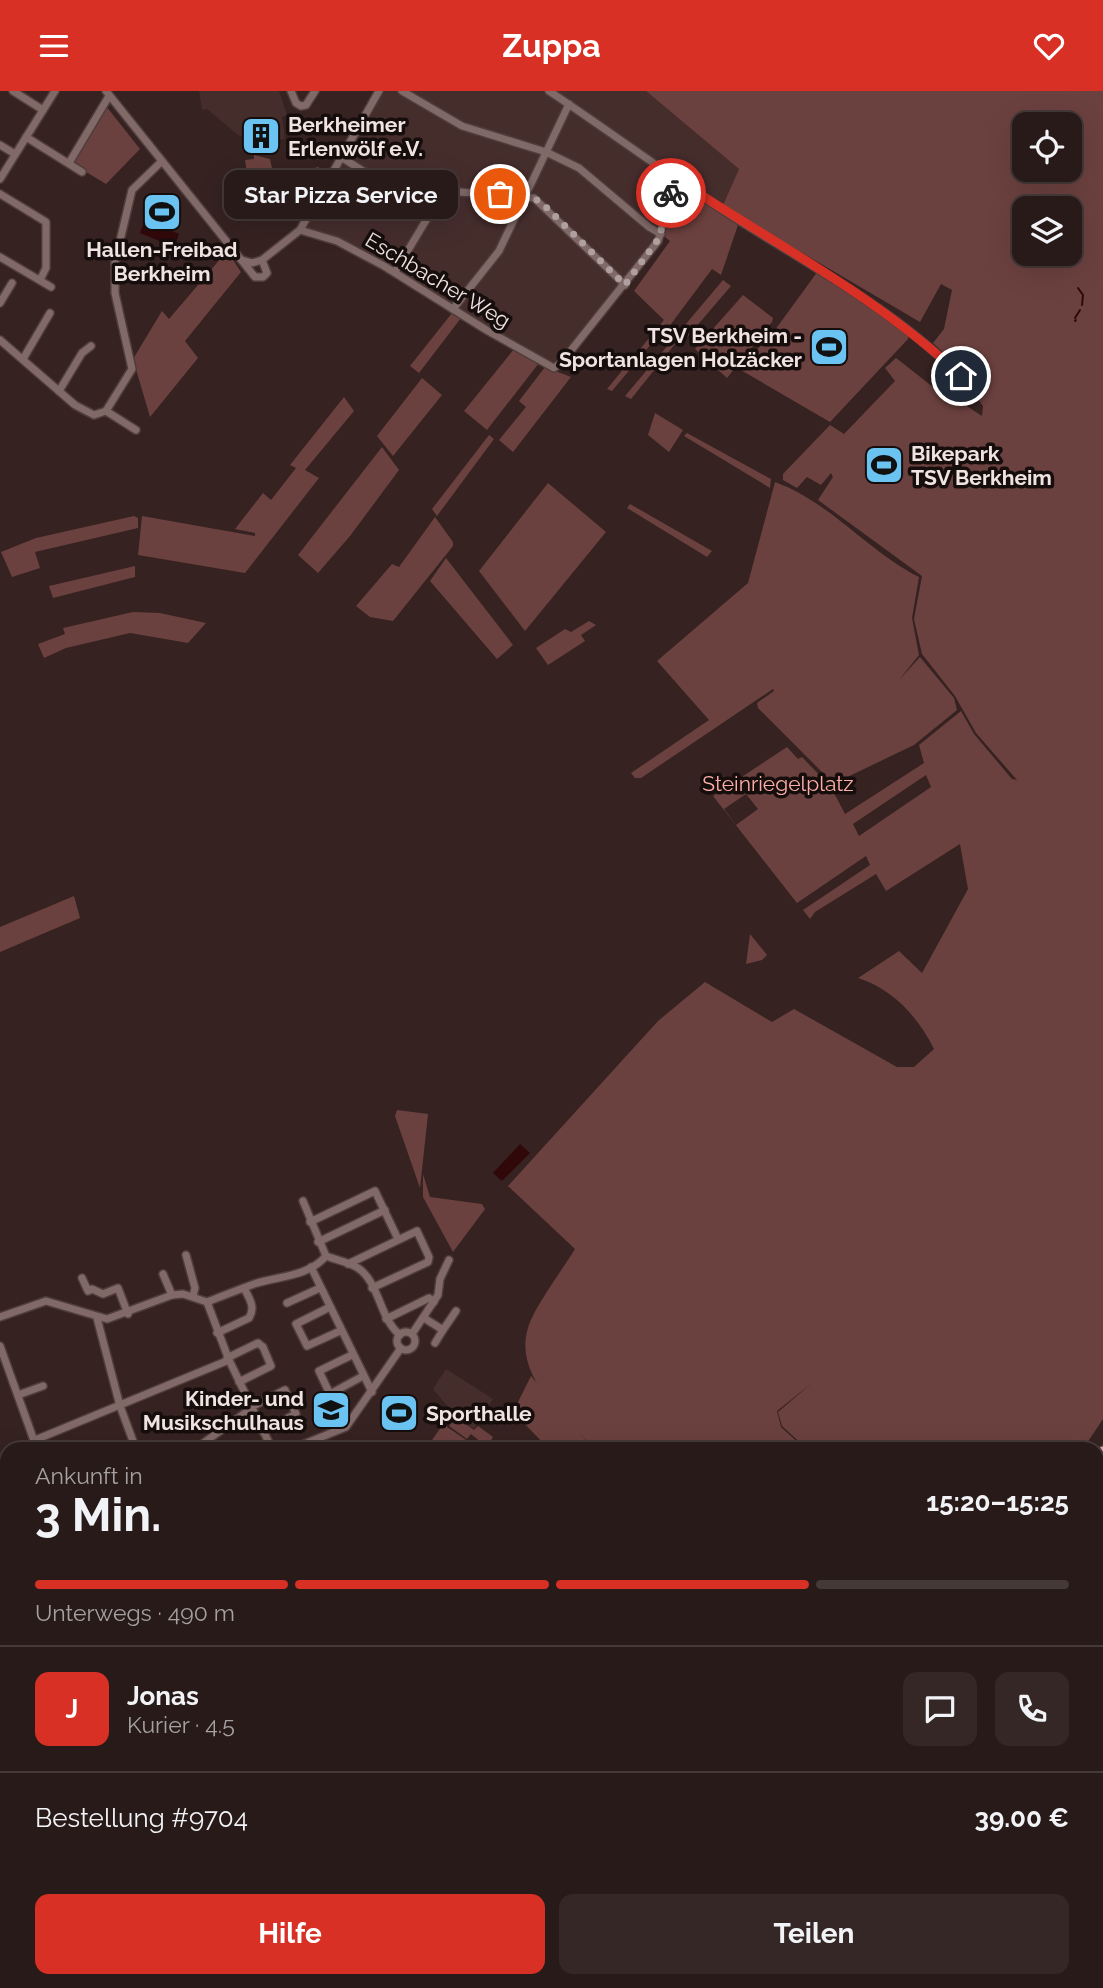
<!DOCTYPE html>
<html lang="de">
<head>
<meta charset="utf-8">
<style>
	:root { --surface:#281a19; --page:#342726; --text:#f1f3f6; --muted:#a5a1a2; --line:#443838; --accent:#d93025 }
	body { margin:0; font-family:Raleway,sans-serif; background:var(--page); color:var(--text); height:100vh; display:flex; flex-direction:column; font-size:26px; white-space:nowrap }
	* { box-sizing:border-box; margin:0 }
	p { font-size:23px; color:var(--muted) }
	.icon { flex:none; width:38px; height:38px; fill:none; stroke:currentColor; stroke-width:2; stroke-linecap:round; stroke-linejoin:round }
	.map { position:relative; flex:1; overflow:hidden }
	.details { position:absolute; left:0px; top:1351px; width:1104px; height:546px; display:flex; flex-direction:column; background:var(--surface); border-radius:21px 21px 0 0; box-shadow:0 7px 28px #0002,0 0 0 2px var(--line) }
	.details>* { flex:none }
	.buttons { position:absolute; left:1012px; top:21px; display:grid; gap:14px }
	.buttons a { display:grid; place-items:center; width:70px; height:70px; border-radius:14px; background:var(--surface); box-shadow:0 7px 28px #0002,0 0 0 2px var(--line); font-size:35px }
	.pin { position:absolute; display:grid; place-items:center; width:60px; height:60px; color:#fff; margin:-30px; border:4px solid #fff; border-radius:50%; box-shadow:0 2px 7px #0007 }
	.courier { position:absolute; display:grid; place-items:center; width:70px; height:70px; margin:-35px; border:5px solid #d93025; border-radius:50%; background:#fff; color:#222; box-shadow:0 2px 9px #0007 }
	.bubble { position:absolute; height:49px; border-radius:14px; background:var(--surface); box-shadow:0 7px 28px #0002,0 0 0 2px var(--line); font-size:23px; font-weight:700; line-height:49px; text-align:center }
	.summary em { font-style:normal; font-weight:700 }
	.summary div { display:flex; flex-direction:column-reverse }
	.summary { display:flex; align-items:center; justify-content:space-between; height:119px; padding:0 35px }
	h1 { font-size:46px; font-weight:700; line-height:52px }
	.bar { display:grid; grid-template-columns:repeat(4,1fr); gap:10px 7px; align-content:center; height:84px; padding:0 35px }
	.bar i { height:9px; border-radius:5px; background:var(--line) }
	.bar .selected { background:var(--accent) }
	.bar p { grid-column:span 4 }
	.line { display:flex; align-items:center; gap:18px; padding:0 35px; border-top:2px solid var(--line) }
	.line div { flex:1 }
	.round { display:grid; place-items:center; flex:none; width:74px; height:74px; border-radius:14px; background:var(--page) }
	.cta { display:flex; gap:14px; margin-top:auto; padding:14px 35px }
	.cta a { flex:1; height:80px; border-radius:14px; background:var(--accent); color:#fff; font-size:28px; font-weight:700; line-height:80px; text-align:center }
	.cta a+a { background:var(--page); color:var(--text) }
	header { display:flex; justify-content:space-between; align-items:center; height:91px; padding:0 35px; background:var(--accent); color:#fff; font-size:32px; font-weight:700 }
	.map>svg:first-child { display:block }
	.built { fill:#452d2c }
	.green { fill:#6b413f; fill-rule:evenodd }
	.water { fill:#300809 }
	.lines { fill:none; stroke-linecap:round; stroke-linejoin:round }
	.stream { stroke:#300809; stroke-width:2 }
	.minor-casing { stroke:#4f3d3c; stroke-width:10 }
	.major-casing { stroke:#4f3d3c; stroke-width:12 }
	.minor { stroke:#806967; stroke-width:7 }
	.major { stroke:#d9aaa7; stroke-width:9 }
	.done { stroke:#af9f9e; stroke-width:7; stroke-dasharray:0 12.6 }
	.route { stroke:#d93025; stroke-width:9 }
	.labels { text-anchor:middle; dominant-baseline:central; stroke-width:7; stroke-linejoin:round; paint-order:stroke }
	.poi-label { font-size:21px; font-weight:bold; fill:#f0e3e2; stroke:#160e0d; text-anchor:start }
	.street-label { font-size:21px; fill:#f0e3e2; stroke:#160e0d }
	.park-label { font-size:21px; fill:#feada8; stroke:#160e0d }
</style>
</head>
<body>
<header><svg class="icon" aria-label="menu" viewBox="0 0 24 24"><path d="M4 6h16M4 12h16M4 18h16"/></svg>Zuppa<svg class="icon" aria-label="heart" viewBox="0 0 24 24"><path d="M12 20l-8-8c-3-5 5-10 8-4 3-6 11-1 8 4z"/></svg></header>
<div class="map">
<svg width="1103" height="1897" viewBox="0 0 1103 1897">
	<rect width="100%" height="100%" fill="#352221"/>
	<g class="built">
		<path d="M199,0h80l8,24 -5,2 3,22 -9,1 -2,-10 -25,3 -4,5 -7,-3 -31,-26 -5,1z"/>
		<path d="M381,0h265l93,78 -16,36 -47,-31 -21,66 -95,122 -11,1 -157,-95 -86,-39z"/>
		<path d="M446,1278l47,30 -19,30 -18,-13 -23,-27z"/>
	</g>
	<g class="green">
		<path d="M646,0h457v1328l-20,30h-276l-25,-23 -4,-14 34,-29 -35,28 4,16 24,22h-210c-30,-31 -82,-73 -67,-121 6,-21 35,-59 47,-79l-67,-63 150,-165 47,-39 67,40 22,-13 103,58h17l20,-18c-16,-32 -41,-60 -76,-71l41,-27 23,22 46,-84 -8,-45 -74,47 -10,-17 -61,38 -5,7 -7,-9 67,-45 -4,-9 -69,47 -84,-107 74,-49 11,12 4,-2 29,30 14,27 79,-51 -5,-18 42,-34 13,23 38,45 5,1 -41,-47 -21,-37 -33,-42 -8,-35 8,-43 -104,-76 15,-23 -2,-4 -10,12 -14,-8 -10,11 -14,-8v-6l47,-49 14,9 51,-53 -10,-13 11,-10 46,36 3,-2 37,24 1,-10 -12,-16 3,-9 -41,-38 11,-14 8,-39 -11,-6 -21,38 -179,-105 -18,-12 16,-36zM1024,33h45v46h-45zM1024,117h45v46h-45zM926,684l5,12 -72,49 -6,-12zM746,703l12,15 -22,16 -12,-16z"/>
		<path d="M106,15l34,43 -34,35 -33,-20z"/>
		<path d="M254,64l16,4 2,9 -7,2 15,4 39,-7v4l-26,6 6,28 -45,8 -5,-33 14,-10 -16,2 -2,-12 9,-1z"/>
		<path d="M680,92l59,39 -18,53 -9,-6 -44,59 -2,-2 -54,65 -5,-2 57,-69 -30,-29 36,-50 -6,-5 11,-51z"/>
		<path d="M227,160l14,21 -56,69 13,17 -48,59 -17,-58 29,-48 7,8z"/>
		<path d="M818,180l91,63 -1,5 -78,83 -91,-53 36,-39z"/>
		<path d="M723,189l8,6 -48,56 -4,-3 -48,60 -6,-3z"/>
		<path d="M743,204l30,23 -1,4 -45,56 -32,-29z"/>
		<path d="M452,222l9,5 -42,55 -9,-7z"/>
		<path d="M514,258l25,14 -52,67 -23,-19z"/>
		<path d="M545,276l26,10 -58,75 -14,-12 27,-33 -7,-6z"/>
		<path d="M422,287l20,17 -49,61 -16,-20z"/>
		<path d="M344,306l10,14 -49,59 14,8 -74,95 -107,-18 4,-39 113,20v-3l-20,-4 28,-36 8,7 25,-32 -6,-3z"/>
		<path d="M655,322l28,17 -14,22 -21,-17z"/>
		<path d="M687,342l84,46 -1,9 -86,-52z"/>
		<path d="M489,344l5,4 -57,77 -5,-7z"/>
		<path d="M382,356l17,23 -49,66 -32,37 -20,-18z"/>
		<path d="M775,391c55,20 94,70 144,95l-7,41 7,37 -20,25 21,-23 34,41 3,12 -43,35 -75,36h-8l-73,-73 -1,-5 17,-12 -1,-2 -132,89h-6l-4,-5 78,-53 -52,-59 91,-78z"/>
		<path d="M548,392l58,49 -81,99 -46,-60z"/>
		<path d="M630,413l82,47 -5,6 -80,-49z"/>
		<path d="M134,425l4,2v10l-103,24 5,16 -28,9 -11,-25 35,-14z"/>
		<path d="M435,426l18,25v4l-60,75 -23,-4 -14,-11 36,-42 7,3z"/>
		<path d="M446,467l67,87 -16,14 -67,-78z"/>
		<path d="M135,475v11l-82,21 -4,-12z"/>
		<path d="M133,521l27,1 46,10 -18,20 -58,-10 -64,15 -22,10 -6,-14 27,-10 -2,-6z"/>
		<path d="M589,530l7,4 -15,10 4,6 -37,24 -12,-17 29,-19 6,3z"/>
		<path d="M74,805l6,22 -80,34v-25z"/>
		<path d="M750,843l17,21 -5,5 -16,4z"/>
		<path d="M397,1019l31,4 -8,74 -25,-72z"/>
		<path d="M423,1083l7,23 52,7 3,5 -32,43 -30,-55z"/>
		<path d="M531,1285l62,73h-44l-36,-37z"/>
		<path d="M456,1326l18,13 4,-4 15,11 -6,10 -16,-13 -4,5 -18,-13z"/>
		<path d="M443,1333l36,25h-53z"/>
		<path d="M1103,1368v380l-6,4v-380z"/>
		<path d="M1103,1749v70l-6,-18v-48z"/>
		<path d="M84,1890h32l30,7h-63z"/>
		<path d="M475,1890h96l3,7h-152z"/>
		<path d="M573,1890h249l1,1 -12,6h-235z"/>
		<path d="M834,1890h163l2,7h-177z"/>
	</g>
	<g class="water">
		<path d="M145,128l34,15 -7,20 -10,-4v-8l-22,-9z"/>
		<path d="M520,1053l10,9 -28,28 -9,-8z"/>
	</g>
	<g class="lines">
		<g class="stream">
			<path d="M1078,197l5,7 -1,10"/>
			<path d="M1075,227l5,-8"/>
			<path d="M1075,230l1,-1"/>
			<path d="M1097,1468l6,-1"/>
			<path d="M516,1897l24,-7"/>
		</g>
		<g class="minor-casing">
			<g id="minor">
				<path d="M13,0l30,19"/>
				<path d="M106,0l149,186h8l4,-4 -5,-13"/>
				<path d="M291,0l5,12 5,3 5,-1 9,-14"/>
				<path d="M402,0l60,35 84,26 33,16 70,59 12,7"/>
				<path d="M549,0c59,39 116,82 177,121 84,54 173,99 243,173"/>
				<path d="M26,46l56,35"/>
				<path d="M0,54l15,9"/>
				<path d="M341,66l36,23 20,7 137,11 91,87"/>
				<path d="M69,72l40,-67"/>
				<path d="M0,88l55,-88"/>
				<path d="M0,103l46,28v46l-6,12"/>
				<path d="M300,139l37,11 47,25 104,65 66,37 7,-5 97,-122 17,-63"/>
				<path d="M0,166l51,30"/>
				<path d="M242,169l10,3 10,-3 38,-30 79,-139"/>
				<path d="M395,181l48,-80"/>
				<path d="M0,212l12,-20"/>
				<path d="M453,218l46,-58 70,-147"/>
				<path d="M0,249l75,65 19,10 12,-4 26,-42 -17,-76v-31l17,-72 29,-28"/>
				<path d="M23,268l27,-46"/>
				<path d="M59,300l23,-38 9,-7"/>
				<path d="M106,320l30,19"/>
				<path d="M303,1110l23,55"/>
				<path d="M310,1131l65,-31 23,48"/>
				<path d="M318,1151l67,-32"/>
				<path d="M186,1164l9,33 -2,8"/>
				<path d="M326,1165c10,4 23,6 32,12 22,15 21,50 42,67"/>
				<path d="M348,1173l69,-33 12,26 -1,5 -56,26"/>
				<path d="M311,1176l61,125"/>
				<path d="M163,1183l9,21"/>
				<path d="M82,1187l6,13 4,-2 11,5 15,-6 10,26"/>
				<path d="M207,1211l22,58 43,89"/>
				<path d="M287,1212l33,-15"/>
				<path d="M330,1216l-34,17 11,22 33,-15"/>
				<path d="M0,1226l46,-16 61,18 65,-24 11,-1 24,8c15,-6 31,-12 47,-18 24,-8 54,-7 72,-28"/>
				<path d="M97,1227l23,88 16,43"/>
				<path d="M424,1227l19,12 13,-19"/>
				<path d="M386,1228l43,-21 5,4"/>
				<circle cx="406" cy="1250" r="9"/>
				<path d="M217,1242l32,-15c7,-11 0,-20 -5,-30"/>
				<path d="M412,1243l26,-39 2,-16 9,-19"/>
				<path d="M435,1252l8,-13"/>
				<path d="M0,1255l37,103"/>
				<path d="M352,1264l-33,16 11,23 33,-18"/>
				<path d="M227,1267l31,-15 5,4 8,19 -32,16"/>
				<path d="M18,1304l25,-9"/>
				<path d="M251,1316l34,-17 11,24 -34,17"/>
				<path d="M35,1349l194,-80"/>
				<path d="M195,1358l57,-41"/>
				<path d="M292,1358l54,-22 55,-79"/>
				<path d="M0,1397h7"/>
				<path d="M0,1541h7"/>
				<path d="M0,1602l7,2"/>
				<path d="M0,1647l7,2"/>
				<path d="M0,1679l7,-13"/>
				<path d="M0,1705l7,5"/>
				<path d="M0,1790l7,-1"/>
				<path d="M0,1826l7,-1"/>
			</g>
		</g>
		<g class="major-casing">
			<g id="major">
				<path d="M1097,1364l6,-4"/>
				<path d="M0,1858l7,2"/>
				<path d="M191,1890h31"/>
				<path d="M315,1890l10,7"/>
				<path d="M286,1897l6,-7"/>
			</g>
		</g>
		<use href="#minor" class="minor"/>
		<use href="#major" class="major"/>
	</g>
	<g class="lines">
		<path class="done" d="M500,103l32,3 11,7 82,81 34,-47 12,-45"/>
		<path class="route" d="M671,102l4,-15c97,65 201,117 286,198"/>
	</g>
	<defs>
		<g id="building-square" transform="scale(2.0125)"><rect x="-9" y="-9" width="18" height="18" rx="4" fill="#6ac3f1" stroke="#160e0d"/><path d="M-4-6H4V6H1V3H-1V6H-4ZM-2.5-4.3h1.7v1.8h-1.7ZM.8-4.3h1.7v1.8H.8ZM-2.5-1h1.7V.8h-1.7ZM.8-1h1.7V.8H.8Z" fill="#111"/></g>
		<g id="stadium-square" transform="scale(2.0125)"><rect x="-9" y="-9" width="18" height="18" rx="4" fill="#6ac3f1" stroke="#160e0d"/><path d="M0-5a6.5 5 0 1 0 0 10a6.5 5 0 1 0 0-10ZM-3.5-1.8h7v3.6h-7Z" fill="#111"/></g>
		<g id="school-square" transform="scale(2.0125)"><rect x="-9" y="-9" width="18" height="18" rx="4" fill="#6ac3f1" stroke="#160e0d"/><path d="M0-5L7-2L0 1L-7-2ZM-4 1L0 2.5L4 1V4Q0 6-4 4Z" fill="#111"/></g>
	</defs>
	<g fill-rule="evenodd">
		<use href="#building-square" x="261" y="45"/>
		<use href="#stadium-square" x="162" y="121"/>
		<use href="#stadium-square" x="829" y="256"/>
		<use href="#stadium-square" x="884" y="374"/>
		<use href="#school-square" x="331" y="1319"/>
		<use href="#stadium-square" x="399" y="1322"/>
	</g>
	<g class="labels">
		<g class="poi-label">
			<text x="288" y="33">Berkheimer<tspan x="288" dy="24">Erlenwölf e.V.</tspan></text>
			<text x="162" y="158" text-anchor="middle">Hallen-Freibad<tspan x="162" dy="24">Berkheim</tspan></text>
			<text x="802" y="244" text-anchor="end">TSV Berkheim -<tspan x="802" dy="24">Sportanlagen Holzäcker</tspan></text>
			<text x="911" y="362">Bikepark<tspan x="911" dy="24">TSV Berkheim</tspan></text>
			<text x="304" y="1307" text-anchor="end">Kinder- und<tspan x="304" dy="24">Musikschulhaus</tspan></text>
			<text x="426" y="1322">Sporthalle</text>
		</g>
		<g class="street-label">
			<text transform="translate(438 189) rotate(31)">Eschbacher Weg</text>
		</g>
		<g class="park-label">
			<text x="778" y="692">Steinriegelplatz</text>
		</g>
	</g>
</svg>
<div class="buttons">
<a><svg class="icon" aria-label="locate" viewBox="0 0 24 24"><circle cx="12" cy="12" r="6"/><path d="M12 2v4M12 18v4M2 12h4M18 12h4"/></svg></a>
<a><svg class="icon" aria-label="layers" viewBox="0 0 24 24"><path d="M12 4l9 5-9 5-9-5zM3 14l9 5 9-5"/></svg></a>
</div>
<div class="pin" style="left:500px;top:103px;background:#ea580c"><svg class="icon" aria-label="bag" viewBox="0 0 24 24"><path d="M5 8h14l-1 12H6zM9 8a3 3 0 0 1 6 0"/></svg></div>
<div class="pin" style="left:961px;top:285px;background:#1f2937"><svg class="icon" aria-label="home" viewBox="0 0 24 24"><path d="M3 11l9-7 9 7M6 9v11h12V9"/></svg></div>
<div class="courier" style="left:671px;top:102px"><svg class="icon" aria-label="bike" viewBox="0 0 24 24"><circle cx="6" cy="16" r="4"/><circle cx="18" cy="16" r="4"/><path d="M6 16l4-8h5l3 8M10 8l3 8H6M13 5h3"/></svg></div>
<div class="bubble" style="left:224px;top:79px;width:234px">Star Pizza Service</div>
<section class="details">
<div class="summary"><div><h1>3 Min.</h1><p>Ankunft in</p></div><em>15:20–15:25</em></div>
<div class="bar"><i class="selected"></i><i class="selected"></i><i class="selected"></i><i></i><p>Unterwegs · 490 m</p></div>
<div class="line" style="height:126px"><b class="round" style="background:var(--accent);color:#fff">J</b><div><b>Jonas</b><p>Kurier · 4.5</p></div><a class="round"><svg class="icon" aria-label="chat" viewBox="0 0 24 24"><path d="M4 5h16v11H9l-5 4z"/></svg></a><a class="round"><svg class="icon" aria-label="phone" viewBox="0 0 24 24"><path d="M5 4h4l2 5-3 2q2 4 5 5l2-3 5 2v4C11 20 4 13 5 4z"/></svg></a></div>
<div class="line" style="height:91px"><div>Bestellung #9704</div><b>39.00 €</b></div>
<div class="cta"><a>Hilfe</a><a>Teilen</a></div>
</section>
</div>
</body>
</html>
